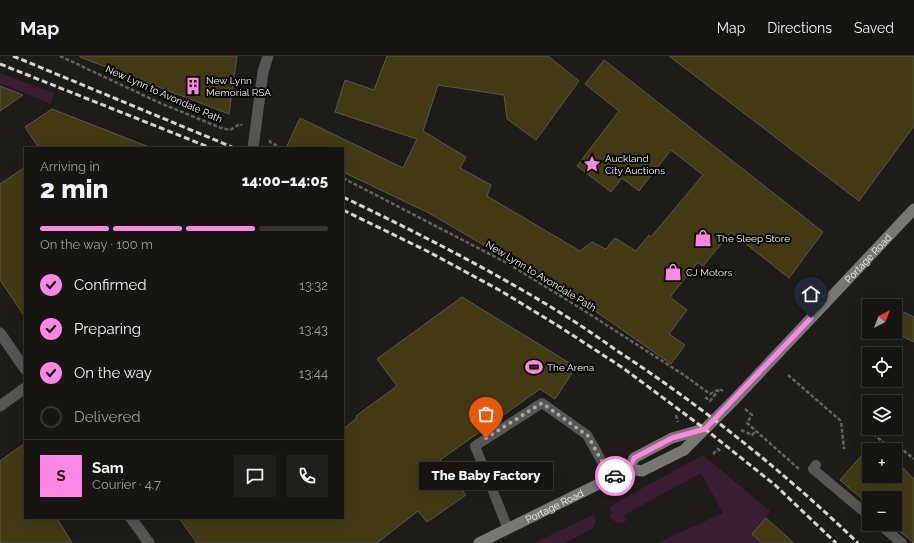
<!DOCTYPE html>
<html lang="en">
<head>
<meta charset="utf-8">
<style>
	:root { --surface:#161512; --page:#1f1e1b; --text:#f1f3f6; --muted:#9e9f9f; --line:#353432; --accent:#fc86e4 }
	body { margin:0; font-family:Raleway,sans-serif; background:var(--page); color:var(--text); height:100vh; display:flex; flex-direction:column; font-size:15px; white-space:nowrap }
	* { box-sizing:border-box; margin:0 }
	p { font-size:13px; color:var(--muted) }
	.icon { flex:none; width:22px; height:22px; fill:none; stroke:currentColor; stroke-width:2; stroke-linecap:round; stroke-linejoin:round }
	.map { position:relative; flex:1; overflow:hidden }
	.sheet { position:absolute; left:24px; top:91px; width:320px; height:372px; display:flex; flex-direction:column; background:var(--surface); border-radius:0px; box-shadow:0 4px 16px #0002,0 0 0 1px var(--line) }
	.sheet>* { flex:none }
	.needle { width:26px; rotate:42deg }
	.controls { position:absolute; left:862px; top:243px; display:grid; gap:8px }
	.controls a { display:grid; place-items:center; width:40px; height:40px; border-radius:0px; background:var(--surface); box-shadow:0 4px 16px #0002,0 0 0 1px var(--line); font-size:20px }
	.pin { position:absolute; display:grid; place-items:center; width:34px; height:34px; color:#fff; margin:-41px -17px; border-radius:50% 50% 50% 0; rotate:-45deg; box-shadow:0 0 4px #0007 }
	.pin .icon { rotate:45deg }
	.courier { position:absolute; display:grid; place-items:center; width:40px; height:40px; margin:-20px; border:3px solid #fc86e4; border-radius:50%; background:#fff; color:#222; box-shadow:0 1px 5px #0007 }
	.bubble { position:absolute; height:28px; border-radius:0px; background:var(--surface); box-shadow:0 4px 16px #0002,0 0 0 1px var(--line); font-size:13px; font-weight:800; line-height:28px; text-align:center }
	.headline em { font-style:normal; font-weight:800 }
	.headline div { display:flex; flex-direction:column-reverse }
	.headline { display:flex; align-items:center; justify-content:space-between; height:68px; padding:0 16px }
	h1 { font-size:26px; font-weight:800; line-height:30px }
	.bar { display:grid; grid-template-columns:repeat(4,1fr); gap:6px 4px; align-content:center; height:48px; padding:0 16px }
	.bar i { height:5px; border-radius:3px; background:var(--line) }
	.bar .current { background:var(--accent) }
	.bar p { grid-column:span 4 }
	.line { display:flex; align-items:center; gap:10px; padding:0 16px; border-top:1px solid var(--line) }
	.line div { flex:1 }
	.round { display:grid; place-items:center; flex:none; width:42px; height:42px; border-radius:0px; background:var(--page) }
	ol { padding:0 16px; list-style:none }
	li { display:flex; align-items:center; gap:12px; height:44px }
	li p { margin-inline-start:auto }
	li .icon { padding:4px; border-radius:50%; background:var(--accent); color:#111; stroke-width:4 }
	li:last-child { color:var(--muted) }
	li i { width:22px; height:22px; border:2px solid var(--line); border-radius:50% }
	header { display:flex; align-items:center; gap:24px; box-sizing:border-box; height:56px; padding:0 20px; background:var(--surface); border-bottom:1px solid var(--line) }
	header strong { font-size:19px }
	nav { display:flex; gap:22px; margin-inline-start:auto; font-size:14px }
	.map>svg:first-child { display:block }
	.green { fill:#3a1c34 }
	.building { fill:#433a14; stroke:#5a5954 }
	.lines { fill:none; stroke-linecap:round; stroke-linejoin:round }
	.path { stroke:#64635f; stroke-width:2.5; stroke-dasharray:4 2; stroke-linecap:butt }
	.service { stroke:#575654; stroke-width:10 }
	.minor { stroke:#575654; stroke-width:11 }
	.secondary { stroke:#787774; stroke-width:11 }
	.rail { stroke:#d6d5d2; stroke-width:3; stroke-dasharray:6 3; stroke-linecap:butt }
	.done { stroke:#a9a8a5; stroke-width:4; stroke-dasharray:0 7.2 }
	.route { stroke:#fc86e4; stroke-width:5 }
	.labels { text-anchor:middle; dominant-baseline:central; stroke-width:4; stroke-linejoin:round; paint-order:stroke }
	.poi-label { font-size:10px; fill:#f5f4f1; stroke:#070705; text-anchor:start }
	.street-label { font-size:10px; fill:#f5f4f1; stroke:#070705 }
</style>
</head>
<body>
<header>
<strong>Map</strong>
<nav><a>Map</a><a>Directions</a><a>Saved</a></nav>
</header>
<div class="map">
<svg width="914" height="487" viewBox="0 0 914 487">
	<rect width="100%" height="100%" fill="#1d1c18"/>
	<g class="green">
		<path d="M0,17l54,20 -3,11 -51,-21z"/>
		<path d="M703,399l67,56 -4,7 -4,25h-105l66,-30 -22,-40 -77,42 2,6c-7,5 -13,0 -17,-6l3,-2 -3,-5 3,-3z"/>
		<path d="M594,458l2,7 -4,8 -27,14h-31z"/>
	</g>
	<g class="building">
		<path d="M80,0h157l-8,58 -149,-57z"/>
		<path d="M387,0h161l31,25 -43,59 -29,-21 -3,-24 -66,-10 -15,46 43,26 -6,11 31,17 -4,11 93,55 12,-9 14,7 9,-11 21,13 13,-16 2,2 52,-62 -32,-25 -32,41 -17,-13 -11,14 -34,-26 42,-55 -34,-27 19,-24 219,172 -34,46 -58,-46 -28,34 -5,-4 -28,35 17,13 -18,24 16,11 -14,19 -83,-58 -159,-93 -86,-41v-24h-57l14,-30 103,50 14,-29 -82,-27 10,-32 29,10z"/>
		<path d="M669,0h245v70l-55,75z"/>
		<path d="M0,30l23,9 -23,16z"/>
		<path d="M52,53l97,38v1h-110l-14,-21z"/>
		<path d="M25,111v150l-25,-37v-96z"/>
		<path d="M462,241l114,70 -21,32 -15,-10 -100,71 26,35 -39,27 -9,-11 -41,32h-180l-18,-25h164v-89l14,-11 -1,-2 41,-30 -20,-27z"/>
		<path d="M895,252l19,9v25l-20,-10z"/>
		<path d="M25,387v75h32l15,25h-72v-82z"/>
		<path d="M870,390l5,4h-6v26h26v-12l7,6 1,-2 11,11v64l-23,-19h4v-26h-26v7l-29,-25z"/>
		<path d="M766,462l28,25h-32l-10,-9z"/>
	</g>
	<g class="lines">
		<g class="path">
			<path d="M60,0l100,47 61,25 9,2 10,-6 2,1"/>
			<path d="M270,84v2l11,6"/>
			<path d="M343,122l164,85 73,45 104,67 26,19 10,-5 3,2"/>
			<path d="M788,319l53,46 3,28"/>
			<path d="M705,341l5,4 9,-11"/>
			<path d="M745,353l7,6 -5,8 53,47"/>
			<path d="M676,359l2,7"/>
			<path d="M863,363l7,12 14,12 13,2 17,14"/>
			<path d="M741,374l11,5 4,-4"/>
			<path d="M713,398l5,-5 3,3"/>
		</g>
		<g class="service">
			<path d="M816,409l-3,4 56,47"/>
			<path d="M879,468l23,19"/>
			<path d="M508,473l-33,-83 67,-43 45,32 24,43"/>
		</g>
		<g class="minor">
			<path d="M253,92l10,-76 5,-16"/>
			<path d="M0,277l25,36"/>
			<path d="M0,350l25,-18"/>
			<path d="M131,462l18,25"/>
		</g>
		<g class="secondary">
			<path d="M629,413l5,-11 38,-20 32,-9"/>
			<path id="s1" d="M479,487l150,-74 13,2 42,-21 50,-50 180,-191"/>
		</g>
		<g class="rail">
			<path d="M13,0l219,91"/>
			<path d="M0,8l211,84"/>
			<path d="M343,141c75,36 150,74 221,118 18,11 35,23 52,35 87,57 167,121 242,193"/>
			<path d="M343,154l86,42 72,39 59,36 63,41 82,61 70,56 61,58"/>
		</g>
	</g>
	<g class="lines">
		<path class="done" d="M486,382l56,-35 46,33 23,42 4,-2"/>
		<path class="route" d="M615,420l14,-7 5,-11 38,-20 33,-9 106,-111"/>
	</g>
	<defs>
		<g id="building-bare" transform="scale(1.38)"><path d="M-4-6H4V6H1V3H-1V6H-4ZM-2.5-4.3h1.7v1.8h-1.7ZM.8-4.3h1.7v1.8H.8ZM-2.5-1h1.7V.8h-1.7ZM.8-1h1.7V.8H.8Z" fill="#fc86e4" stroke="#070705" stroke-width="2.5" paint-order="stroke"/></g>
		<g id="sight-bare" transform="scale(1.38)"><path d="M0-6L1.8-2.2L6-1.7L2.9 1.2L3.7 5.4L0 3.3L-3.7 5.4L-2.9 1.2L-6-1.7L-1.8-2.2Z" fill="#fc86e4" stroke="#070705" stroke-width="2.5" paint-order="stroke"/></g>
		<g id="shop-bare" transform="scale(1.38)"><path d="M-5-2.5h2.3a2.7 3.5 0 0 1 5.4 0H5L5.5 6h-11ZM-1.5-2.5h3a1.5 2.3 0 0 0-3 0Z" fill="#fc86e4" stroke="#070705" stroke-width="2.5" paint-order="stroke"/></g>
		<g id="stadium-bare" transform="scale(1.38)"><path d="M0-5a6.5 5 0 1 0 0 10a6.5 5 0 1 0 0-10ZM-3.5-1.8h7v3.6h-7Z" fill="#fc86e4" stroke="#070705" stroke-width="2.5" paint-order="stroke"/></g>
	</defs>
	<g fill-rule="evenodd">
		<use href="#building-bare" x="193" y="30"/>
		<use href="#sight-bare" x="592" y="108"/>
		<use href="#shop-bare" x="703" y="182"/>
		<use href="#shop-bare" x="673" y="216"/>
		<use href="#stadium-bare" x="534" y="311"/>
	</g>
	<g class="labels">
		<g class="poi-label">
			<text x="206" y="24">New Lynn<tspan x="206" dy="12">Memorial RSA</tspan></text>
			<text x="605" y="102">Auckland<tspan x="605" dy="12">City Auctions</tspan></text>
			<text x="716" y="182">The Sleep Store</text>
			<text x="686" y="216">CJ Motors</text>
			<text x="547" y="311">The Arena</text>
		</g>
		<g class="street-label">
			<text transform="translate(164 38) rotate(24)">New Lynn to Avondale Path</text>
			<text stroke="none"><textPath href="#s1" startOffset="493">Portage Road</textPath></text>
			<text transform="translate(541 220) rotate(31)">New Lynn to Avondale Path</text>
			<text stroke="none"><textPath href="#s1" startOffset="84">Portage Road</textPath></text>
		</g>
	</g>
</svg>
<div class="controls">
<a><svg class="needle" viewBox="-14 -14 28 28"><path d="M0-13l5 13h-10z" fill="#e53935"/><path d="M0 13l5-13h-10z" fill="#9e9f9f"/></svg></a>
<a><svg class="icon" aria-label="locate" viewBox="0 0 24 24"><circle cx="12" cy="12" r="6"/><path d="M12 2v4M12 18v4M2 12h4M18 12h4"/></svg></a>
<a><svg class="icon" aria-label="layers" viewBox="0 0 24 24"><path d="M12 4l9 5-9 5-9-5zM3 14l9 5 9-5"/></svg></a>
<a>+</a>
<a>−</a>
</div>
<div class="pin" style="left:486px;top:382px;background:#ea580c"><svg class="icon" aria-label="bag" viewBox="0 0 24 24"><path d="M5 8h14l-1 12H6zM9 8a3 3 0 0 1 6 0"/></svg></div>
<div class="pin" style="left:811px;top:262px;background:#1f2937"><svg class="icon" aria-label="home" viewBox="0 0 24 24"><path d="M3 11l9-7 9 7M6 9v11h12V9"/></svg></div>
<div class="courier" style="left:615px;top:420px"><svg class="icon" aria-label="car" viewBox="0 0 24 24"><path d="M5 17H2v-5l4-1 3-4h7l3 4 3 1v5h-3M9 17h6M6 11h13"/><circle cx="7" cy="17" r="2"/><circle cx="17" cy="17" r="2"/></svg></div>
<div class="bubble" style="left:419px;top:406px;width:134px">The Baby Factory</div>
<section class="sheet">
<div class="headline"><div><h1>2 min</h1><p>Arriving in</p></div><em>14:00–14:05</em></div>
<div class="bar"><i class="current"></i><i class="current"></i><i class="current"></i><i></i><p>On the way · 100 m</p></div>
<ol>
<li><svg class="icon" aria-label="check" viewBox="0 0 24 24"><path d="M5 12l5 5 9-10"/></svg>Confirmed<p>13:32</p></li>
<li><svg class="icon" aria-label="check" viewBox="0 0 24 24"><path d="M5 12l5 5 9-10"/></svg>Preparing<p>13:43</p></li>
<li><svg class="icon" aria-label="check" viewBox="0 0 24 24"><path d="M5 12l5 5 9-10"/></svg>On the way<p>13:44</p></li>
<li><i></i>Delivered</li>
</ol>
<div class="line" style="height:72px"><b class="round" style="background:var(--accent);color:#111">S</b><div><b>Sam</b><p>Courier · 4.7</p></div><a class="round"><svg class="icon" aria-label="chat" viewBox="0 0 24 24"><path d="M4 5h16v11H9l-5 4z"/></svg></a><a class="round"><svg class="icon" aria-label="phone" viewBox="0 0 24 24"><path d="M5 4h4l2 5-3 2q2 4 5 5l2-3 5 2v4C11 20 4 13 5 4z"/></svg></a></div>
</section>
</div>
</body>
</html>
